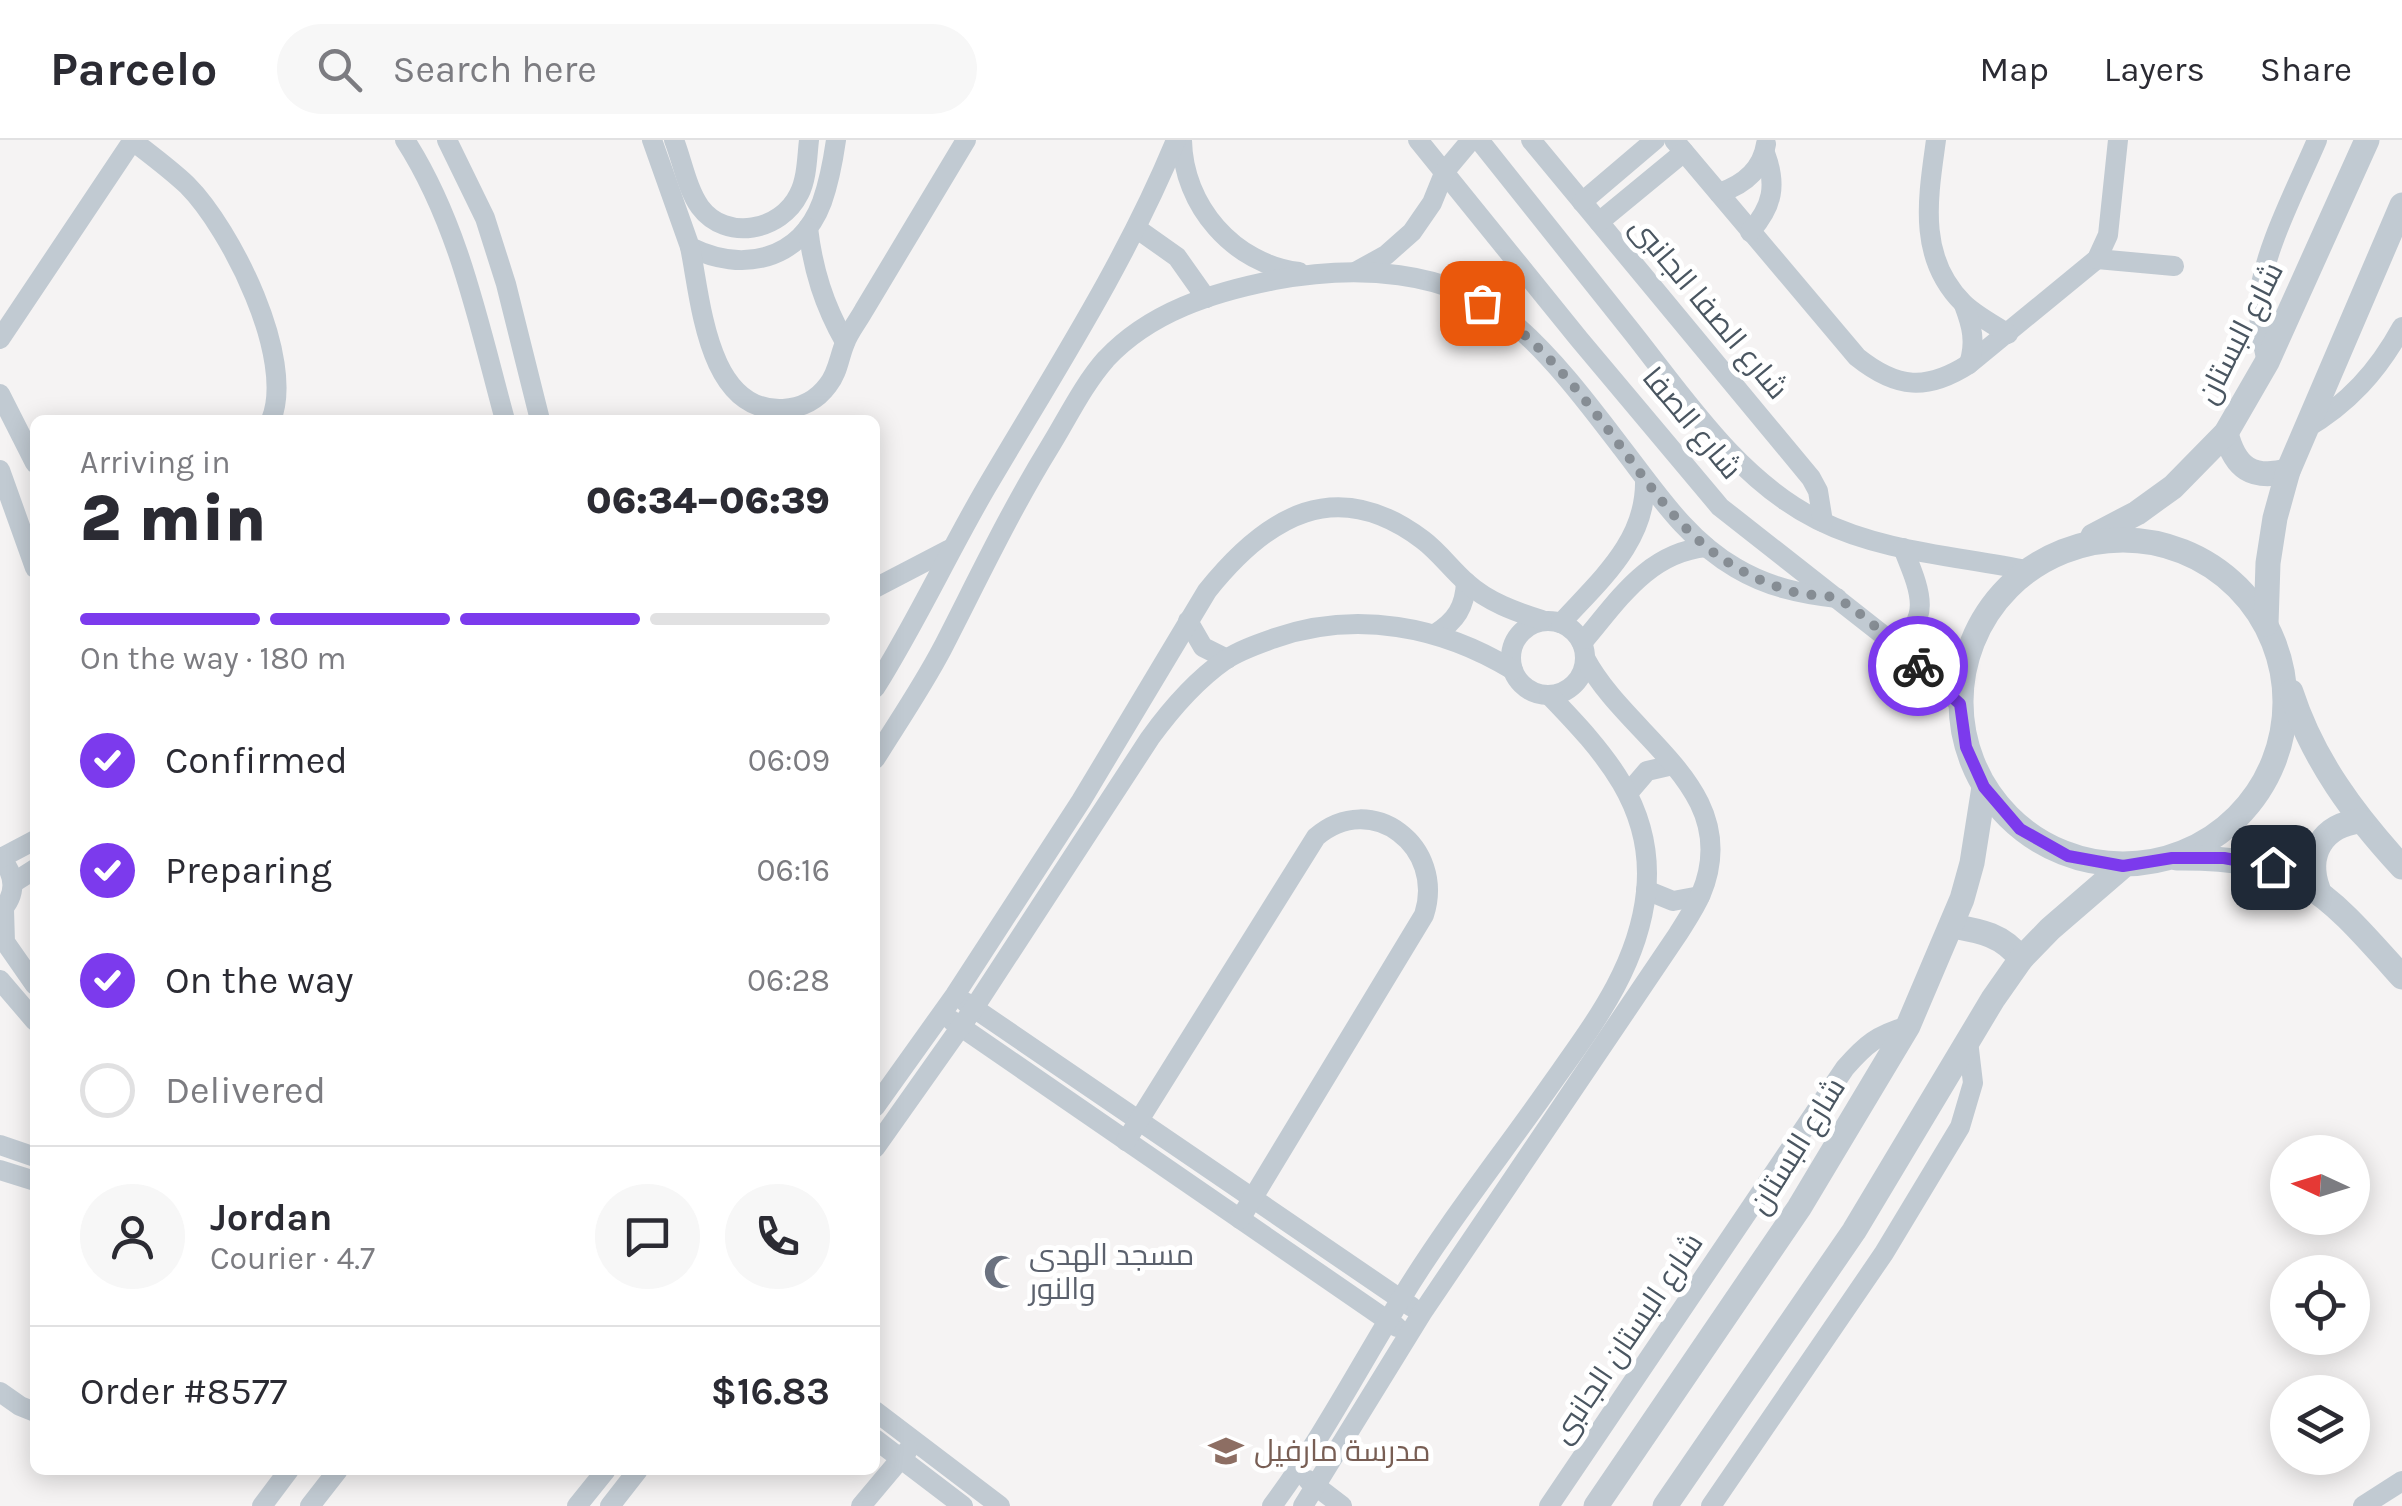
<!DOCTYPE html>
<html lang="en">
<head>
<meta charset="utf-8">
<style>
	:root { --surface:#fff; --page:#f7f7f7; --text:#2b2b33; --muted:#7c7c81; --line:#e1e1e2; --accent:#7c3aed }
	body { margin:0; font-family:Karla,Cairo,sans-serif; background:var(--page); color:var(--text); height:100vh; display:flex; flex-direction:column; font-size:38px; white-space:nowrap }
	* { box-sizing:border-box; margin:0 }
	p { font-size:32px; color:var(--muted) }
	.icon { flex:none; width:55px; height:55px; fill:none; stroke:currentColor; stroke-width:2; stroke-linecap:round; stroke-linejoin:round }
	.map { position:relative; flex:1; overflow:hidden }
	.details { position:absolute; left:30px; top:275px; width:850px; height:1060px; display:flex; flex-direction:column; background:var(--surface); border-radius:15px; box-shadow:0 5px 25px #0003 }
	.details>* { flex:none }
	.needle { width:65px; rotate:274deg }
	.controls { position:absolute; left:2270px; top:995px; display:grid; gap:20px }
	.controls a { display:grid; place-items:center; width:100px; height:100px; border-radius:50%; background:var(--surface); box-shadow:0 5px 25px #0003; font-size:50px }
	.pin { position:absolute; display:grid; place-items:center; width:85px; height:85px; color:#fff; margin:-42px; border-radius:20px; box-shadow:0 5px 15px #0006 }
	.courier { position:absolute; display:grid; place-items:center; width:100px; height:100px; margin:-50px; border:8px solid #7c3aed; border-radius:50%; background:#fff; color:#222; box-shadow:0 2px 12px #0007 }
	.summary em { font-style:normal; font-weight:800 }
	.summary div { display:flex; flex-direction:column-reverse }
	.summary { display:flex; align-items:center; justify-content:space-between; height:170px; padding:0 50px }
	h1 { font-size:65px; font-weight:800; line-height:75px }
	.bar { display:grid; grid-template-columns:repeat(4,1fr); gap:15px 10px; align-content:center; height:120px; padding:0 50px }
	.bar i { height:12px; border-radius:8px; background:var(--line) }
	.bar .active { background:var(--accent) }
	.bar p { grid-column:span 4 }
	.line { display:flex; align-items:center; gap:25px; padding:0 50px; border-top:2px solid var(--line) }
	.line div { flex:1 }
	.round { display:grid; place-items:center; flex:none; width:105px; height:105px; border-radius:52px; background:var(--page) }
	ol { padding:0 50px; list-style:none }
	li { display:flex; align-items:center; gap:30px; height:110px }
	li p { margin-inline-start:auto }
	li .icon { padding:10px; border-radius:50%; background:var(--accent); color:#fff; stroke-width:4 }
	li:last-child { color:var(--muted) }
	li i { width:55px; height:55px; border:5px solid var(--line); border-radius:50% }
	header { display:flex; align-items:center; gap:60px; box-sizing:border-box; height:140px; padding:0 50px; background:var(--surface); border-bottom:2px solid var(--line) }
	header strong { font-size:48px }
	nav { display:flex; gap:55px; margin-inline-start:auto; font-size:35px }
	.search { width:700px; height:90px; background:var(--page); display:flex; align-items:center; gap:25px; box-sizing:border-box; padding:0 35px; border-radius:55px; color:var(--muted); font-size:38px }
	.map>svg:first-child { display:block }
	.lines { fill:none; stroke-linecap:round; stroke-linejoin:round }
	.minor { stroke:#c1cad2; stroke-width:20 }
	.tertiary { stroke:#c1cad2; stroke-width:25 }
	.done { stroke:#868d94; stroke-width:10; stroke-dasharray:0 18 }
	.route { stroke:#7c3aed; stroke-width:12 }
	.labels { text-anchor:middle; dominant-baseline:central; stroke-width:10; stroke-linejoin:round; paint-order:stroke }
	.street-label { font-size:30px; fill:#4a5661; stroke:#fff }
	.worship-label { font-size:30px; fill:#5b616d; stroke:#fff; text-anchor:start }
	.education-label { font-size:30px; fill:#785e54; stroke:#fff; text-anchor:start }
</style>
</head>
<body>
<header>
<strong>Parcelo</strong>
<div class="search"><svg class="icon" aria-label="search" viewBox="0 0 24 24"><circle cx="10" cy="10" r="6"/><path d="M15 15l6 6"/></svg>Search here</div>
<nav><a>Map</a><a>Layers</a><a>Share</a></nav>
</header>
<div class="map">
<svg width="2402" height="1366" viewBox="0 0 2402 1366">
	<rect width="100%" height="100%" fill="#f5f3f3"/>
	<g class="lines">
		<g class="minor">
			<path d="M405,0c54,84 74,185 100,280"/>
			<path d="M447,0l38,78 21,66 34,136"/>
			<path d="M652,0l38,107c52,26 110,14 132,-45 7,-20 11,-41 14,-62"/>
			<path d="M674,0c8,20 13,49 26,67 26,35 81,24 99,-13 8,-15 8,-37 10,-54"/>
			<path d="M1182,0c1,66 52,124 117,132"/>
			<path d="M1418,0l161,199 141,168 172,135 68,62"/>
			<path d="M1479,0c51,64 102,128 153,192 53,67 107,149 186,188 64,32 139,36 208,50"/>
			<path d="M1531,0l280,338 7,13 5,31"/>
			<path d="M1674,0l183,217c40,32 70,34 112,7l128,-105 11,-24 10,-95"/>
			<path d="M1936,0c-8,58 -19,117 27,163 12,12 30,21 45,31"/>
			<path d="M133,1c18,14 37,28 54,44 44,44 109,174 84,235"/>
			<path d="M1719,53c24,-8 43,-22 47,-49"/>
			<path d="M1582,62l73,-62"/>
			<path d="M1599,82l85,-70"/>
			<path d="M808,88c5,42 16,77 37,114"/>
			<path d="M1136,88l41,29 29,41"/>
			<path d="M1750,92c23,-26 27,-47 15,-79"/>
			<path d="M690,107c11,53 17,166 93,162 18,-1 34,-9 45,-24 10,-12 11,-28 17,-42 4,-11 13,-22 19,-33 34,-57 68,-113 102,-170"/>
			<path d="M2097,119l77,7"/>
			<path d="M1357,131l29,-16 26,-23 20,-29 13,-32 26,-31"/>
			<path d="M1964,165c8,21 12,37 5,59"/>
			<path d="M0,199l133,-199"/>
			<path d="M2267,222c-5,-21 -9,-40 -8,-62 3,-47 39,-115 58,-160"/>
			<path d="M0,254l35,69"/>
			<path d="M2305,289c43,-25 73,-58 97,-102"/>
			<path d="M0,330l35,98"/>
			<path d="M875,448l73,-38"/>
			<path d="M1188,481l15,26 24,12"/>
			<circle cx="1548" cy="518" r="37"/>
			<path d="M1561,483c39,-43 86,-82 84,-144"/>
			<path d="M1435,494c21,-13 30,-27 31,-52"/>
			<path d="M1892,502c46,-20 24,-60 11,-94"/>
			<path d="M1582,503c36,-42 65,-90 124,-96"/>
			<path d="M875,548c41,-65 73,-135 111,-200 67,-114 140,-226 190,-348"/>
			<path d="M875,619c23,-37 47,-72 67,-110 35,-68 67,-136 107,-201 18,-29 34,-63 57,-89 44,-47 107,-67 169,-79 79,-15 173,-12 238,43 41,35 76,82 109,125 34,44 65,92 114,120 32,19 65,26 101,30"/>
			<path d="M1629,652l18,-21 26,-6"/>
			<path d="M0,717c16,18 17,38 0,55"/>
			<path d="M1,718l34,-18"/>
			<path d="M13,743l22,-14"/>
			<path d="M1646,750l27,11 27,-5"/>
			<path d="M4,769l1,33 30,43"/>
			<path d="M0,840l35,41"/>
			<path d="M965,862l447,305"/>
			<path d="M951,880l446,307"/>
			<path d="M875,967l80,-112 126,-194 126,-210c60,-75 129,-117 216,-51 16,12 28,29 44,43 21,19 49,29 75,37"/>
			<path d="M1126,1001l190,-304c56,-48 130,10 108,78l-184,304"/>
			<path d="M0,1005l35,12"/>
			<path d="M875,1008l99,-140 176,-270c21,-29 45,-57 75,-78 15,-10 33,-16 50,-22 81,-28 166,-12 238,32"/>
			<path d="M0,1030l35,11"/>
			<path d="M0,1252l20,14 15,6"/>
			<path d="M875,1271l125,95"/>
			<path d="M875,1299l88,67"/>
			<path d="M1308,1340l34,26"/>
			<path d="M262,1366l27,-36"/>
			<path d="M310,1366l28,-36"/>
			<path d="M577,1366l29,-36"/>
			<path d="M610,1366l28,-36"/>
			<path d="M861,1366l47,-56"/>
			<path d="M1272,1366c49,-66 86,-137 129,-207 43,-71 96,-138 144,-206 44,-63 93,-123 101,-201 9,-85 -42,-140 -97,-197"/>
			<path d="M1303,1366l119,-193 256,-379c8,-13 17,-26 23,-40 44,-105 -74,-156 -116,-236"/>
			<path d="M1549,1366l296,-438c21,-24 32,-33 63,-42"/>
			<path d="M1711,1366l173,-253 76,-126 13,-44 -5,-42"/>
			<path d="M2363,1366l39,-25"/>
		</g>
		<g class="tertiary">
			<path d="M2226,293c9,35 26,47 62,38"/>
			<path d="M2093,396l44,-23 36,-26 53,-54 41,-71 100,-222"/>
			<circle cx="2123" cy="562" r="162"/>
			<path d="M2266,484l2,-61 7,-45 13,-47 114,-266"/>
			<path d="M2291,552c22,68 63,123 111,175"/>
			<path d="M2177,718c122,-1 148,33 225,119"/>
			<path d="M2318,749c-13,-35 5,-64 42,-68"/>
			<path d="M1952,786c29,5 51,9 69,33"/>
			<path d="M1596,1366l203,-298 109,-182 54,-127 10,-36 12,-76"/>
			<path d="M1665,1366l189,-275 139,-232 28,-40 29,-30 73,-63"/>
		</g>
	</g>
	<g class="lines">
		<path class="done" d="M1482,163c58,36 102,94 142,148 26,35 51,71 85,98 27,21 56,35 88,44 12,3 27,1 38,5 20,7 66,52 83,68"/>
		<path class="route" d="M1918,526l42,38 6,43 18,40 36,42 48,27 55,10 49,-8h52l49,9"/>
	</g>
	<defs>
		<g id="mosque-bare" transform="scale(2.7)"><path d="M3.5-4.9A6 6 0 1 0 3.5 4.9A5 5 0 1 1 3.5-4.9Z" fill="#6b7280" stroke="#fff" stroke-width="2.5" paint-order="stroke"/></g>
		<g id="school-bare" transform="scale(2.7)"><path d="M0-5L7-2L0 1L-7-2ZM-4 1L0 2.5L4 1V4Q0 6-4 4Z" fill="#8d6e63" stroke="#fff" stroke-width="2.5" paint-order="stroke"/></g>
	</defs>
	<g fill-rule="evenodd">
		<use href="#mosque-bare" x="1001" y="1132"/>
		<use href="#school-bare" x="1226" y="1311"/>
	</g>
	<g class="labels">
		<g class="street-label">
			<text transform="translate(1709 168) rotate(50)">شارع الصفا الجانبى</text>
			<text transform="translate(2240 193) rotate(-63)">شارع البستان</text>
			<text transform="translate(1692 283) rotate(50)">شارع الصفا</text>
			<text transform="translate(1797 1006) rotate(-58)">شارع البستان</text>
			<text transform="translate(1627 1198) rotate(-56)">شارع البستان الجانبى</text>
		</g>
		<g class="worship-label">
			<text x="1029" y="1115">مسجد الهدى<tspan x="1029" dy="34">والنور</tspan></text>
		</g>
		<g class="education-label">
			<text x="1254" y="1311">مدرسة مارفيل</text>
		</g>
	</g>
</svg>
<div class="controls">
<a><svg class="needle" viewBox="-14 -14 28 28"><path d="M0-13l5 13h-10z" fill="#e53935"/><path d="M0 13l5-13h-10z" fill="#7c7c81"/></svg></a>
<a><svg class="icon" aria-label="locate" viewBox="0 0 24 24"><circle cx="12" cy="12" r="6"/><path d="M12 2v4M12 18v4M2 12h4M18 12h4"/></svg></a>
<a><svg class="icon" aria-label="layers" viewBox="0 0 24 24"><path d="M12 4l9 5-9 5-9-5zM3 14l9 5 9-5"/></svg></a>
</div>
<div class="pin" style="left:1482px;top:163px;background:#ea580c"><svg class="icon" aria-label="bag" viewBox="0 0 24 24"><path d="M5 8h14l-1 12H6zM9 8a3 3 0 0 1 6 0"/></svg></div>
<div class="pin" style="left:2273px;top:727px;background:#1f2937"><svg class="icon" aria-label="home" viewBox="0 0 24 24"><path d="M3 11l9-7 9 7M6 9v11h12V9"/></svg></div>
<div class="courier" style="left:1918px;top:526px"><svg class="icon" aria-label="bike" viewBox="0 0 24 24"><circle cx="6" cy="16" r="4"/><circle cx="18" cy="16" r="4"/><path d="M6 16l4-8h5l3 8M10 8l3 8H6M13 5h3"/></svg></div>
<section class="details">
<div class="summary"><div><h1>2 min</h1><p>Arriving in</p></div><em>06:34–06:39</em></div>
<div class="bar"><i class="active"></i><i class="active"></i><i class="active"></i><i></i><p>On the way · 180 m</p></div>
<ol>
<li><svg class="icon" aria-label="check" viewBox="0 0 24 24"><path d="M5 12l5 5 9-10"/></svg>Confirmed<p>06:09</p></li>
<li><svg class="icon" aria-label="check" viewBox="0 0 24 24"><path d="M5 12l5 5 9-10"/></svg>Preparing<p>06:16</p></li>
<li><svg class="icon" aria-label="check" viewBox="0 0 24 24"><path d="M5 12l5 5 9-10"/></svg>On the way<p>06:28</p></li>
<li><i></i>Delivered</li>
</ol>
<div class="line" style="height:180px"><a class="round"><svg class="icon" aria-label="person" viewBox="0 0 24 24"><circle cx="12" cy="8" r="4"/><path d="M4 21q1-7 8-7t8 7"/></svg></a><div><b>Jordan</b><p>Courier · 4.7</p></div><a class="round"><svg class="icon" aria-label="chat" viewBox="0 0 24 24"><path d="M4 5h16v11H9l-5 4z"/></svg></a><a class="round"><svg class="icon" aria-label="phone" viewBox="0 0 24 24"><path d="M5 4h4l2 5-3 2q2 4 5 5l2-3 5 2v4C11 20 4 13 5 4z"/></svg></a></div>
<div class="line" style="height:130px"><div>Order #8577</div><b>$16.83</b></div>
</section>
</div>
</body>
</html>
